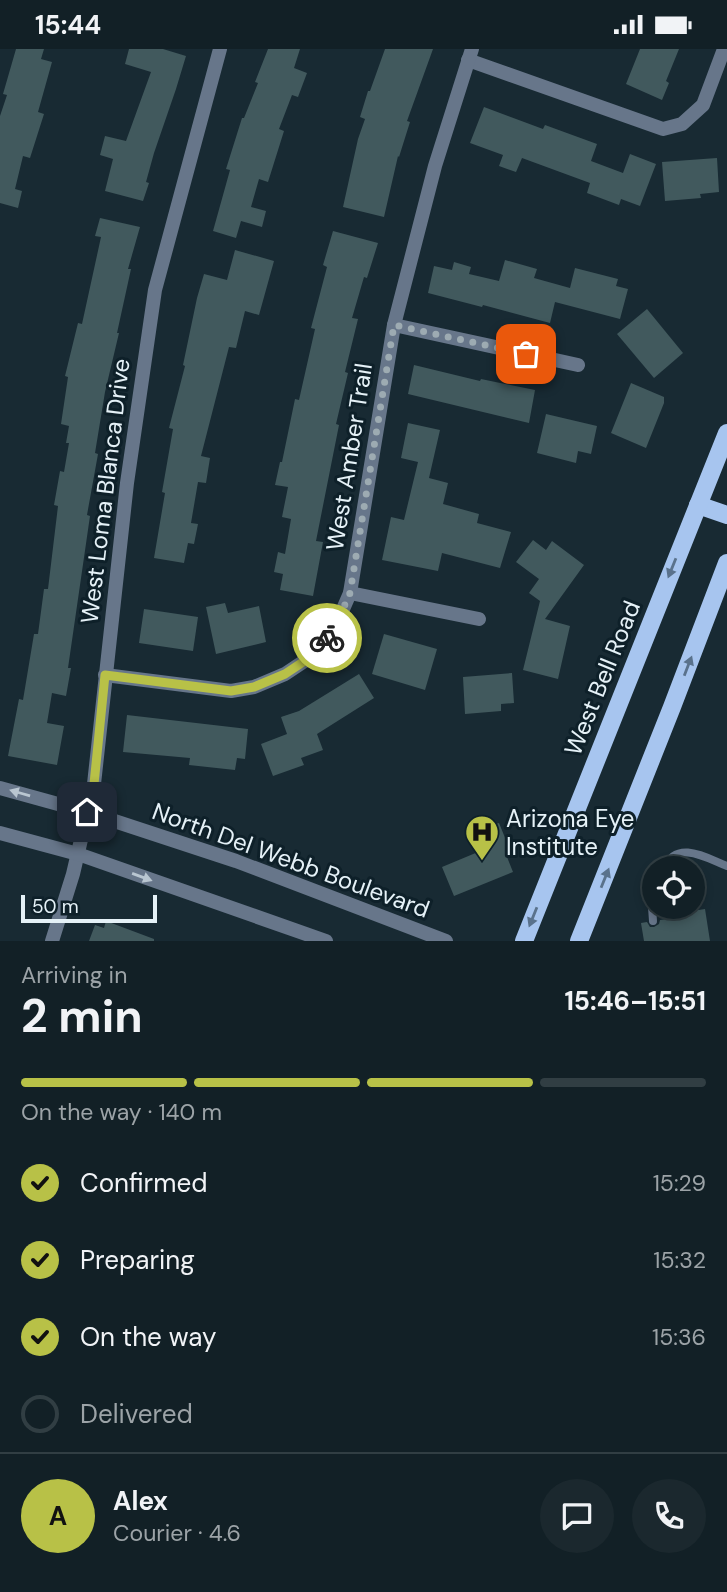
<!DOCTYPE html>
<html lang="en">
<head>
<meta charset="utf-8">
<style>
	:root { --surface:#122026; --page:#1b282e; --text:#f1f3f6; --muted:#9ca3a7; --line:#313e43; --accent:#b8c147 }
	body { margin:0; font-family:"DM Sans",sans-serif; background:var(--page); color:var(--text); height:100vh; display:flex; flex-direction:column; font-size:26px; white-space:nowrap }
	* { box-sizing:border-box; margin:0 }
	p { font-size:23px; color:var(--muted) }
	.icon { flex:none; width:38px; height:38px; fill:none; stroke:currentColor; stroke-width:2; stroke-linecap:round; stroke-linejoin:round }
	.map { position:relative; height:892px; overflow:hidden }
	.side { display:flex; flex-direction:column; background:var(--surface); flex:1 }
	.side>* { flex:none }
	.tools { position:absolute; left:642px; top:807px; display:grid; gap:14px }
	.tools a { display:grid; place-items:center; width:63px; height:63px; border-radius:50%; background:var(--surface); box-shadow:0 4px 10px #0003,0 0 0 2px var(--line); font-size:35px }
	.scale { position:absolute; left:21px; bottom:18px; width:136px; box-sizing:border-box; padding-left:7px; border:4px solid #e5f1f7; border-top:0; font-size:19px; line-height:24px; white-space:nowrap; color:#e5f1f7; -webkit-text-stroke:5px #0e2029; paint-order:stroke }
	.pin { position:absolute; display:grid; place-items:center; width:60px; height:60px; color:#fff; margin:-30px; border-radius:14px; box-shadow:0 4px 10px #0006 }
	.courier { position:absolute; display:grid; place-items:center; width:70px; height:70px; margin:-35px; border:5px solid #b8c147; border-radius:50%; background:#fff; color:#222; box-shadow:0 2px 9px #0007 }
	.summary em { font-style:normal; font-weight:700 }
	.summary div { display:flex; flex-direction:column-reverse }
	.summary { display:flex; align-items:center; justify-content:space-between; height:119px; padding:0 21px }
	h1 { font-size:46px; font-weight:700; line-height:52px }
	.bar { display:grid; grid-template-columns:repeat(4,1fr); gap:10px 7px; align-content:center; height:84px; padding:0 21px }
	.bar i { height:9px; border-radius:5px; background:var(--line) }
	.bar .on { background:var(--accent) }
	.bar p { grid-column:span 4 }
	.line { display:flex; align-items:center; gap:18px; padding:0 21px; border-top:2px solid var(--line) }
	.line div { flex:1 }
	.round { display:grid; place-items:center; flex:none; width:74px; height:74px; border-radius:37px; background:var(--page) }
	ol { padding:0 21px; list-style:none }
	li { display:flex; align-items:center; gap:21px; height:77px }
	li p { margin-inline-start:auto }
	li .icon { padding:7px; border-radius:50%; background:var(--accent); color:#111; stroke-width:4 }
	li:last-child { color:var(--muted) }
	li i { width:38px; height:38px; border:4px solid var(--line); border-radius:50% }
	.status { display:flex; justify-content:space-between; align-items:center; height:49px; padding:0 35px; background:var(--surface); direction:ltr }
	.status svg { height:19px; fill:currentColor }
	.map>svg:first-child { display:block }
	.building { fill:#41595d }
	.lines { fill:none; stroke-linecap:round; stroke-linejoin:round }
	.service { stroke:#67768a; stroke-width:8 }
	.minor { stroke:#67768a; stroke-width:14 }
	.tertiary { stroke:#67768a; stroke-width:14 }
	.primary { stroke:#a7c5ef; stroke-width:18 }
	.oneway { fill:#5a728c }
	.oneway2 { fill:#b9c6d1 }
	.done { stroke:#9dabb2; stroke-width:7; stroke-dasharray:0 12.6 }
	.route { stroke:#b8c147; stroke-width:9 }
	.labels { text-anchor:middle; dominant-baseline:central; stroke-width:6; stroke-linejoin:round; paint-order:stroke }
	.street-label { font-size:24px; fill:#e5f1f7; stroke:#0e2029 }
	.poi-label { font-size:24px; fill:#e5f1f7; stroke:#0e2029; text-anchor:start }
</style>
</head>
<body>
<div class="status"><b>15:44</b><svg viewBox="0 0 49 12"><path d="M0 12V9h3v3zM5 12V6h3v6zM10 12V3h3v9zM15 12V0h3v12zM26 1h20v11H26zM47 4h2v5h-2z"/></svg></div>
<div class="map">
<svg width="727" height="892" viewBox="0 0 727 892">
	<rect width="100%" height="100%" fill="#182a33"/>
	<g class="building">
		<path d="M16,0h28l-3,10 11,3 -14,50 6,2 -14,44 -7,-2 -8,33 7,2 -4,17 -18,-5v-87l7,-21 -4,-1z"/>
		<path d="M129,0h34l23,7 -10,33 -22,64 -8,29 3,1 -6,18 -38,-10 8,-32 -13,-4 5,-19 21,5 25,-69 -26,-8z"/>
		<path d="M268,0h32l-6,19 13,5 -9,24 -6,-2 -13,34 5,2 -16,51 -9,-3 -8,28 15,4 -4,16 -21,-6 -5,17 -23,-7 17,-61 -4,-1 16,-51h2l14,-35 -3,-1z"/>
		<path d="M385,0h48l-26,72 3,1 -11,35 -1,-1 -14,61 -41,-10 15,-68 7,-20 -5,-2 8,-26h2z"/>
		<path d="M640,0h39l-13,32 3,2 -7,17 -36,-16z"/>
		<path d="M484,58l59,22 2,-4 52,19 -6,17 32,12 7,-19 26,10 -16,42 -19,-7 -2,6 -32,-12 3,-10 -68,-25 -6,14 -17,-6 4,-11 -33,-12z"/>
		<path d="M717,109l2,34 -19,2 1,4 -36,3 -3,-39z"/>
		<path d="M100,169l40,9 -12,42h3l-14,64h2l-14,59 -10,61 3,1 -11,61 3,1 -22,152h3l-5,28 -14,-3 -5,30 17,3 -7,39 -49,-9 11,-57 4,1 11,-66h4l6,-45h4l10,-83 -4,-1 6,-34 4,1 5,-29h-3l3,-17 -8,-2 7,-47 -3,-1 13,-53 4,1 19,-87 -6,-1z"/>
		<path d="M333,182l45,12 -11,35 -3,-1 -12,41 6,1 -13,53 3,1 -12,51 3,1 -23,116 7,1 -10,54 -33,-6 3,-16 -9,-2 4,-20 7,2 6,-35 -9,-2 6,-30 -13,-2 5,-23h2l13,-63 4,1 16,-71 -4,-1 16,-61 -4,-2z"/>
		<path d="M235,201l39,11 -15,54 -14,-4 -9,37 -7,-1 -28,109 9,2 -4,25 -8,-1 -7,41 7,1 -4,20 -6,-1 -4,20 -30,-5 11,-65 -3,-1 11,-63 -4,-1 16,-62 -2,-1 14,-67 7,-24 23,6z"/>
		<path d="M505,211l32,9 -3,9 36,10 5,-20 43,11 -2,7 12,3 -8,30 -65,-17 -5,21 -67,-18 -1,2 -54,-14 6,-27 18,4 2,-8 17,5 -2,7 30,7z"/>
		<path d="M647,260l36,44 -29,25 -37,-44z"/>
		<path d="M414,316l66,16 1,-2 54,11 -6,33 -121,-29z"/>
		<path d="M631,334l33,14v6l-18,45 -35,-15z"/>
		<path d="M546,365l51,12 -6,28 -13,-3 -2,12 -39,-10z"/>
		<path d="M408,374l32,7 -11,48 19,5 -5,21 36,10 -2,9 34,9 -11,36 -58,-15 -4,18 -56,-11 9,-43 13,3 14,-58 -17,-4z"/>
		<path d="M533,491l13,10 6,-9 32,24 -39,54 25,7 -12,53 -35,-9 17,-69 -11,-8 10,-14 -23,-17z"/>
		<path d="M225,554l3,10 31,-7 7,36 -50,12 -10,-47z"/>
		<path d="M144,560l54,8 -5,34 -54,-8z"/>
		<path d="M384,585l53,15 -12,41 -53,-16z"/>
		<path d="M512,624l2,30 -13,1v7l-36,3 -2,-37z"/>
		<path d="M359,625l15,24 -57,36 6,16 -22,8 3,7 -31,11 -12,-32 26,-10 -6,-17 18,-6z"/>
		<path d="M127,666l121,14 -3,30 -8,-1 -2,12 -46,-5 1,-7 -67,-6z"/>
		<path d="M485,774l2,4 12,-4 11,27 -5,2 8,20 -59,24 -12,-29 36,-15 -9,-23z"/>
		<path d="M705,860l5,32h-66l-3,-18 6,-1 3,5h4l5,-3 1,-4 14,-2 -1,-4z"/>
		<path d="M106,872l48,18v2h-65l6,-16 9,3z"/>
	</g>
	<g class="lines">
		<g class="service">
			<path d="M665,819c11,-29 42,-10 62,-2"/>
			<path d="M653,872l-1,-14 2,-11"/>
		</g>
		<g class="minor">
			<path d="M468,11l195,69 19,-5 21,-19 21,-56"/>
			<path d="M394,276l184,40"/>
			<path d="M350,544l129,26"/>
			<path d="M105,626l126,16 23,-4 31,-13 27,-18 22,-26 16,-37 44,-268 41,-159 37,-117"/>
			<path d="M52,892l21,-67 21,-90 33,-301 28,-193 65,-241"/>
		</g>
		<g class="tertiary">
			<path d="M0,739l87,24 149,49 210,80"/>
			<path d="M0,784l78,21 248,87"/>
		</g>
		<g class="primary">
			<path d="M698,456l29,10"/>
			<path d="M524,892l203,-508"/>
			<path d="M579,892l93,-234 55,-144"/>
		</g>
	</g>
	<defs><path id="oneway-solid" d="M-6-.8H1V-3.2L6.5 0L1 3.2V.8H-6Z" transform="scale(1.75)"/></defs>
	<g class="oneway">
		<use href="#oneway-solid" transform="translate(672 519) rotate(112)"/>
		<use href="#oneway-solid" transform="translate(688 617) rotate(-69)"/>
		<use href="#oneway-solid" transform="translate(605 829) rotate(-68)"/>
		<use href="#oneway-solid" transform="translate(533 868) rotate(112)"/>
	</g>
	<g class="oneway2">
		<use href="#oneway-solid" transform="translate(20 744) rotate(-164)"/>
		<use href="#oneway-solid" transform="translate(142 828) rotate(20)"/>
	</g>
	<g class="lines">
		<path class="done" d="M327,589l7,-8 16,-37 44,-268 132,29"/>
		<path class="route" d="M87,763l7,-28 11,-109 126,16 23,-4 31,-13 27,-18 15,-18"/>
	</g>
	<defs>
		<g id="hospital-pin" transform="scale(1.75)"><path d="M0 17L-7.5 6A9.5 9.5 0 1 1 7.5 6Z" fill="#b8c147" stroke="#0e2029"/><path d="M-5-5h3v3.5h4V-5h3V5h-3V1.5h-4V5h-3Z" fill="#111"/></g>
	</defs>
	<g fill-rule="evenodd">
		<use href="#hospital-pin" x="482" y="783"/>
	</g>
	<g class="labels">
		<g class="street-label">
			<text transform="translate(349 408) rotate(-81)">West Amber Trail</text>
			<text transform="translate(105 442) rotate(-83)">West Loma Blanca Drive</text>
			<text transform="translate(602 629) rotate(-68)">West Bell Road</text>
			<text transform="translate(291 811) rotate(20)">North Del Webb Boulevard</text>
		</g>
		<g class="poi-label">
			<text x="506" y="769">Arizona Eye<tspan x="506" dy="28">Institute</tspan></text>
		</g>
	</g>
</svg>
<div class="tools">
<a><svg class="icon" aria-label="locate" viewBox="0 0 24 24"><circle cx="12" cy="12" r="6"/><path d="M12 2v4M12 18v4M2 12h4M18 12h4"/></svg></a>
</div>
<div class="scale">50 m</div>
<div class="pin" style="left:526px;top:305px;background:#ea580c"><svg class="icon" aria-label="bag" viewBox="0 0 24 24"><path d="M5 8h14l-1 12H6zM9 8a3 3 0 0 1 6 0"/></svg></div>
<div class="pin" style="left:87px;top:763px;background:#1f2937"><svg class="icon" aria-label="home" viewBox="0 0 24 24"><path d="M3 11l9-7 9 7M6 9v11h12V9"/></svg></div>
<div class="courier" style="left:327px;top:589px"><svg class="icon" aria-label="bike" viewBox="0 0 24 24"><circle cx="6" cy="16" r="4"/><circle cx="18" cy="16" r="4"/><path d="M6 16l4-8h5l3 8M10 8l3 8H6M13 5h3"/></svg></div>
</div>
<section class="side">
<div class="summary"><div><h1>2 min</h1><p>Arriving in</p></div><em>15:46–15:51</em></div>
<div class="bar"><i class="on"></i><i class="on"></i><i class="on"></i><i></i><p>On the way · 140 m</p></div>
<ol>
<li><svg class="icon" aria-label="check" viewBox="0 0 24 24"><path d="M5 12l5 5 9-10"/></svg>Confirmed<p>15:29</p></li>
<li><svg class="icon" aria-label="check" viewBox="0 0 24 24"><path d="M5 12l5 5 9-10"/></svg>Preparing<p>15:32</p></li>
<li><svg class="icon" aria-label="check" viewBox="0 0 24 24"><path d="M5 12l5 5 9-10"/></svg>On the way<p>15:36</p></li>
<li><i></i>Delivered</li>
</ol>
<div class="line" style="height:126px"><b class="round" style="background:var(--accent);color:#111">A</b><div><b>Alex</b><p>Courier · 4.6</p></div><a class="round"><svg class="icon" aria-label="chat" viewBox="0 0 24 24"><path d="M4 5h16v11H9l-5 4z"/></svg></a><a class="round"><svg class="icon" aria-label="phone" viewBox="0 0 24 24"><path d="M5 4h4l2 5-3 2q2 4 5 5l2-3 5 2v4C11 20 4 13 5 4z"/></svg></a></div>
</section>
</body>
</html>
